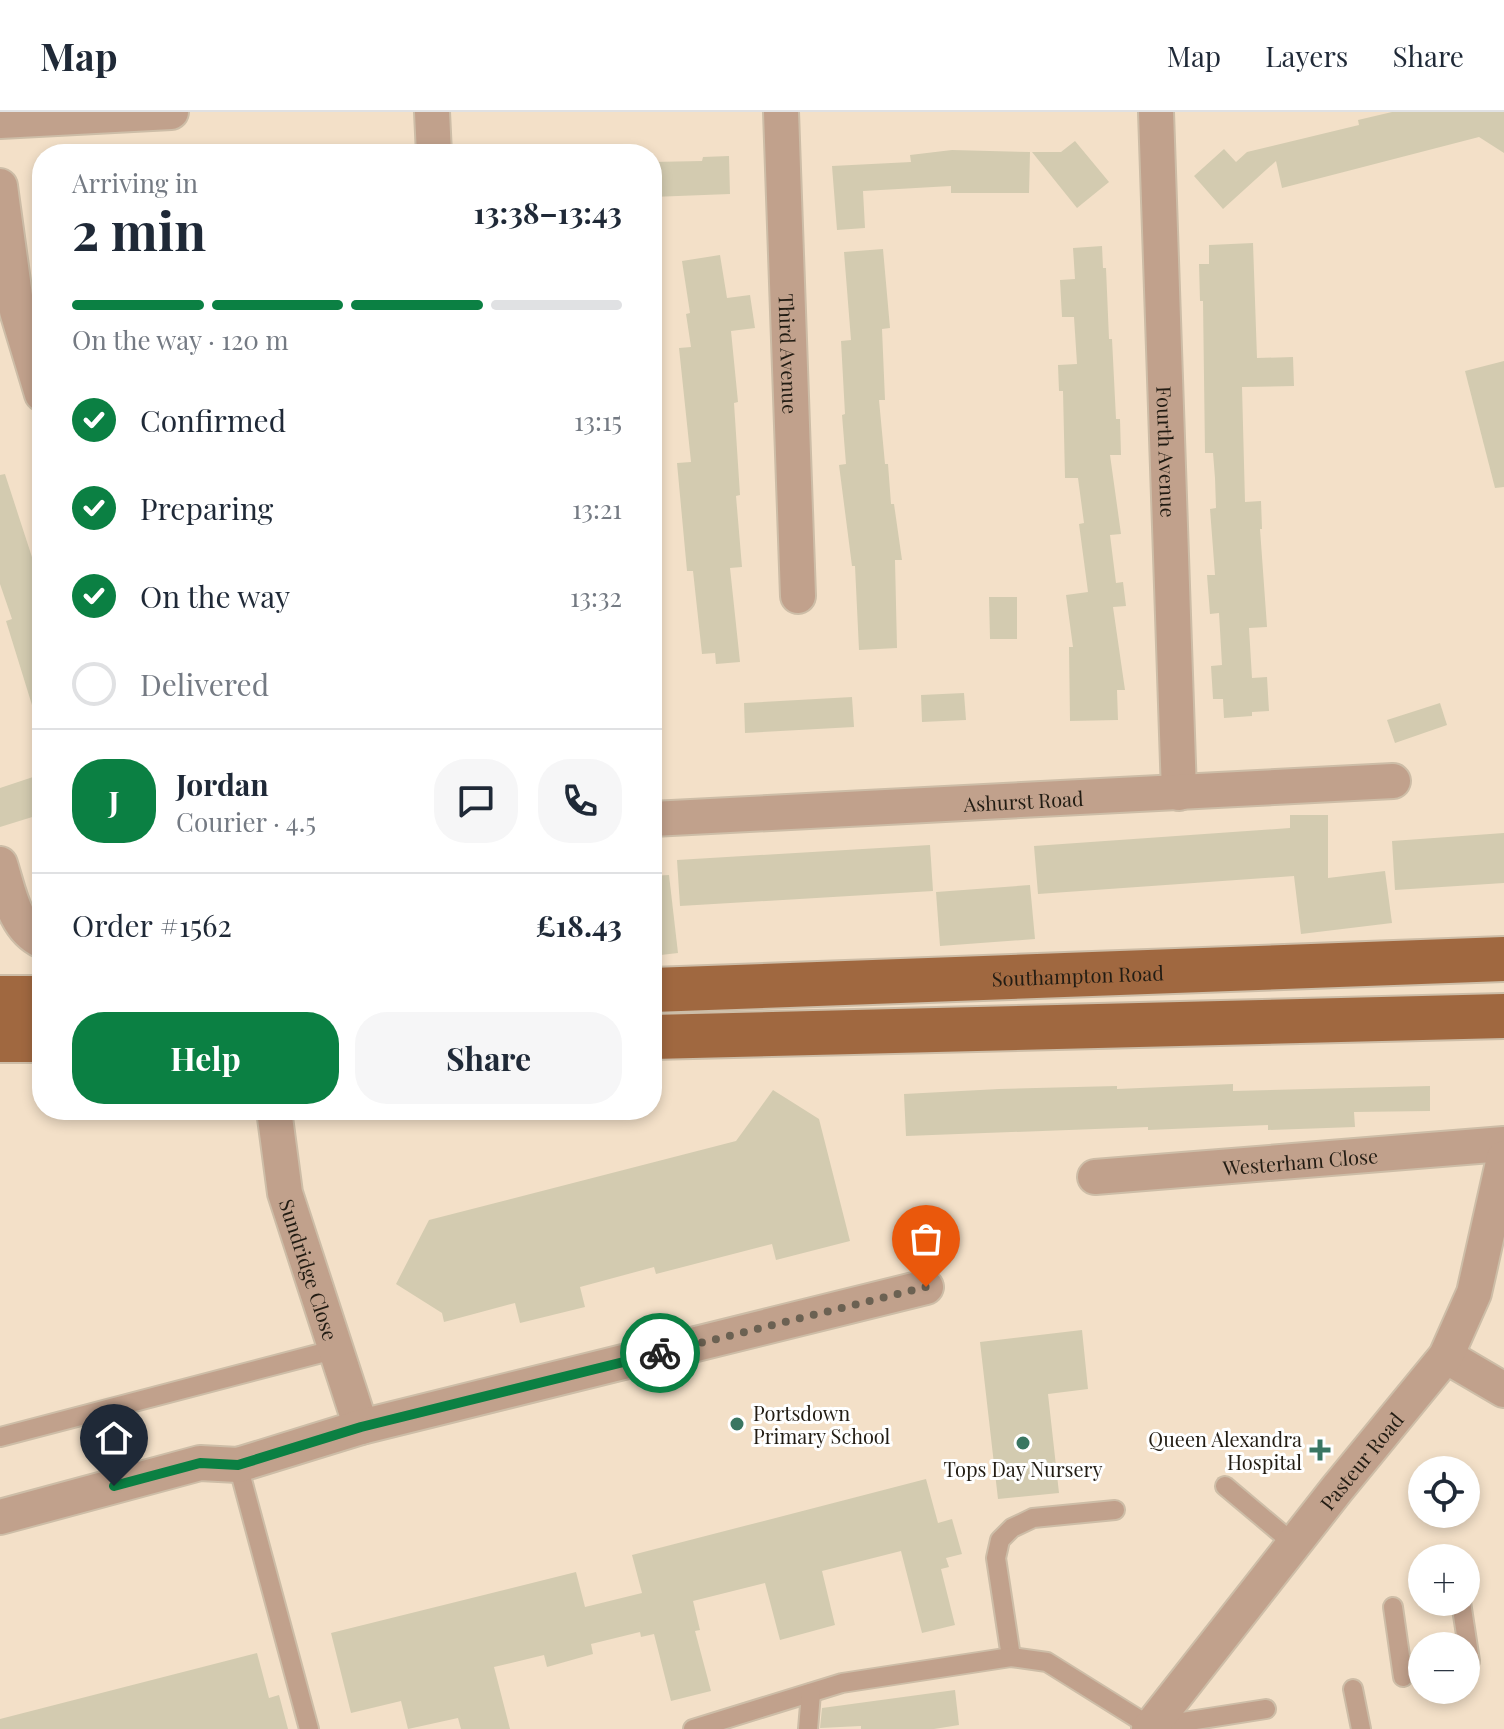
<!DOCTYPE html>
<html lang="en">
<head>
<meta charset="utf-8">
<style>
	:root { --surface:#fff; --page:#f6f6f7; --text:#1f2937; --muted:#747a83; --line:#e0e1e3; --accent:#0b8043 }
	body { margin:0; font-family:"Playfair Display",serif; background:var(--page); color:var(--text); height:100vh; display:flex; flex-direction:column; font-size:30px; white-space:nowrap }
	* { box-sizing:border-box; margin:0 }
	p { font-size:26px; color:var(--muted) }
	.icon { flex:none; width:44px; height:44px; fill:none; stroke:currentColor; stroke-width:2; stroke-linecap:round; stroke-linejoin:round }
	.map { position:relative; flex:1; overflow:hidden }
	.details { position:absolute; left:32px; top:32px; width:630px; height:976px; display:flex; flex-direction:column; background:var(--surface); border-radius:32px; box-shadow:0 4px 12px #0003 }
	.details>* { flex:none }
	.tools { position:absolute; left:1408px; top:1344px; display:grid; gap:16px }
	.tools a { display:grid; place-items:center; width:72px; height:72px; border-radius:50%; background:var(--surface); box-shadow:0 4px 12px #0003; font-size:40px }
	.pin { position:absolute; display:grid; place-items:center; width:68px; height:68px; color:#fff; margin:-82px -34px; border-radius:50% 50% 50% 0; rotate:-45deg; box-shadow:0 0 8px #0007 }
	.pin .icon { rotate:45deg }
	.courier { position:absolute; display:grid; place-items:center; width:80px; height:80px; margin:-40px; border:6px solid #0b8043; border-radius:50%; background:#fff; color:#222; box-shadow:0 2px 10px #0007 }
	.summary em { font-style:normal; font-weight:700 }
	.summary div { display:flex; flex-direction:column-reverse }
	.summary { display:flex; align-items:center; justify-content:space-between; height:136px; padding:0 40px }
	h1 { font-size:52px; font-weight:700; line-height:60px }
	.bar { display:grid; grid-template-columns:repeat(4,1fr); gap:12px 8px; align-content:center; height:96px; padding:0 40px }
	.bar i { height:10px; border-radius:6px; background:var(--line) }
	.bar .current { background:var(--accent) }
	.bar p { grid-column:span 4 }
	.line { display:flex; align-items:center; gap:20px; padding:0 40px; border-top:2px solid var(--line) }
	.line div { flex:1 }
	.round { display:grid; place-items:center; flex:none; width:84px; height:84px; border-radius:32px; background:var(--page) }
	ol { padding:0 40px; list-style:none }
	li { display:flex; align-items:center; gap:24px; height:88px }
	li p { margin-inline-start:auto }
	li .icon { padding:8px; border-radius:50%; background:var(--accent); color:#fff; stroke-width:4 }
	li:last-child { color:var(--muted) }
	li i { width:44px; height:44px; border:4px solid var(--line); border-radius:50% }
	.primary-button { display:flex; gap:16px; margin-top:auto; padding:16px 40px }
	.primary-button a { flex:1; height:92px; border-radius:32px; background:var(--accent); color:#fff; font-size:32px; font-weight:700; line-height:92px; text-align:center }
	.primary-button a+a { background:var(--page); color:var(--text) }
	header { display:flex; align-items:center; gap:48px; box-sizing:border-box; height:112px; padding:0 40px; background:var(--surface); border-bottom:2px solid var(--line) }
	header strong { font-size:38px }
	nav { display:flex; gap:44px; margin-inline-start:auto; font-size:28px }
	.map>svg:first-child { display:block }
	.building { fill:#d3cbb0 }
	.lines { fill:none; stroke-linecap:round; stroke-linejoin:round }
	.lane-casing { stroke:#cdbda7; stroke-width:22 }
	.street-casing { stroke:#cdbda7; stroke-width:38 }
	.primary-casing { stroke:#cdbda7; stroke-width:48 }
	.lane { stroke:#c1a18c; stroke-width:18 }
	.street { stroke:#c1a18c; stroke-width:34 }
	.primary { stroke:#a06840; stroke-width:44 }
	.done { stroke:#6b6152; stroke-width:8; stroke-dasharray:0 14.4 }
	.route { stroke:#0b8043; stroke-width:10 }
	.poi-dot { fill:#397661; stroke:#fff; stroke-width:3 }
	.labels { text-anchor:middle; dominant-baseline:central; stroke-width:6; stroke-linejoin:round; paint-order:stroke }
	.street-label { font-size:20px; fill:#221c13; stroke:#fff }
	.poi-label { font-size:20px; fill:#221c13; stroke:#fff; text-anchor:start }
</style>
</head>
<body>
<header>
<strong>Map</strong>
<nav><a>Map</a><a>Layers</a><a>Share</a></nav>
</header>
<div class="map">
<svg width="1504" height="1617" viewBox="0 0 1504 1617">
	<rect width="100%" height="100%" fill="#f3e0c8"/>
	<g class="building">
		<path d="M1392,0h112v41l-25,-16 -197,51 -6,-27 -53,48 -29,-33 30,-27 12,13 11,-10 112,-27 -1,-5z"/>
		<path d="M1075,29l34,41 -32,26 -45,-56h29z"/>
		<path d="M952,38l78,2 -1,41h-78v-7l-88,5 2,37 -28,2 -5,-64 79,-4 -1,-7z"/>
		<path d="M729,44l1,38 -78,3v-35l50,-1 1,-4z"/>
		<path d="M1253,131l4,115 36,-1 1,29 -52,1 3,115 16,-1 1,28h-2l7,98 -18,1 3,50 15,-1 2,34 -17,1v4l-28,2 -1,-19h-10l-2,-33 11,-1 -3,-52 -9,1 -3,-39h8l-5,-66 6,-1 -1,-30 -2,-25h-8l-2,-152h-3l-1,-37h10v-19z"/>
		<path d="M1102,134l1,22h3l3,71h3l4,80h4l1,36h-11l11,79 -11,1 6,48 7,-1 3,24 -13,1 12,83h-8l1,30 -48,1 -1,-74h4l-7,-52 22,-3 -9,-68 5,-1 -6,-45h-13l-2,-87h-4l-1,-26 19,-1 -3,-47h-12l-2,-37 15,-1 -2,-31z"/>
		<path d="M883,137l7,79 -8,1 3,71h-6l6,64h3l3,40h3l8,56h-7l2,88 -38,2 -4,-84h-3l-13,-101 7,-1 -4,-49 3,-1 -4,-73 10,-1 -7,-88z"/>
		<path d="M720,143l7,43 23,-3 5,33 -24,3 7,71 -4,1 6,92 -4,1 6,71 -12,1 10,94 -24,2 -1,-11 -13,1 -9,-83h-6l-10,-108 14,-1 -12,-114 12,-1 -5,-33 4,-1 -8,-52z"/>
		<path d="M1504,249v126l-9,1 -30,-117z"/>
		<path d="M5,362l37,114v129l-6,1 -30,-97 6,-2 -12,-35v-109z"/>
		<path d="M989,485h28v42h-27z"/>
		<path d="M964,581l2,27 -44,2 -1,-27z"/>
		<path d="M852,585l2,30 -109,6 -1,-30z"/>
		<path d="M1440,591l7,22 -52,18 -8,-23z"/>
		<path d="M42,662v40l-42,13v-39z"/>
		<path d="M1290,703h38v63l57,-7 7,52 -91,11 -7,-58 -256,18 -4,-48 256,-18z"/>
		<path d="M1504,721v50l-109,7 -3,-49z"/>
		<path d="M930,733l3,46 -253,15 -3,-46z"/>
		<path d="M669,763l9,78 -26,3v-80z"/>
		<path d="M1030,773l5,54 -95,7 -4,-54z"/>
		<path d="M1233,972v7l197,-5v25l-76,1 1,15 -87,3v-5l-120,5v-3l-242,9 -2,-42 95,-5 118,-3v3z"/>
		<path d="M773,978l46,29 31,122 -74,19 -4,-16 -116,30 -2,-7 -74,20 5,20 -65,16 -5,-20 -71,19 -2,-9 -46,-29 33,-64 307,-79z"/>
		<path d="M1082,1218l6,59 -40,5 11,99 -61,6 -18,-157z"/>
		<path d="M926,1367l12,44 14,-4 10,35 -16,4 3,9 -8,2 14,56 -33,8 -21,-82 -79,20 13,54 -55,15 -15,-57 -72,18 7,29 -5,1 16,60 -40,10 -17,-67 -13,3 -1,-5 -49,12 2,10 -46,13 -3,-12 -50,12 16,62h-49l-3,-11 -50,11 -7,-28 -50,12 -20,-80 245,-61 9,35 57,-14 -10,-38z"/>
		<path d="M257,1541l12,45 10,-3 9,34h-288v-10z"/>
		<path d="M955,1578l4,35 -25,4h-73v-3l-41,2 2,-20z"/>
	</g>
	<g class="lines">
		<g class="lane-casing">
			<g id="lane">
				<path d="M0,1325l337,-88"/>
				<path d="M238,1353l71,264"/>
				<path d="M1225,1374l69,58"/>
				<path d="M1461,1490l9,59"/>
				<path d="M1393,1495l10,70"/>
				<path d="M1011,1545l-15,-99 4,-18 12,-12 21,-10 82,-8"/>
				<path d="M1353,1577l8,40"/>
				<path d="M693,1617l149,-46 169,-26 36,5 104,65 115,-18"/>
				<path d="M808,1617l3,-36"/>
			</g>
		</g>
		<g class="street-casing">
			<g id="street">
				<path d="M432,0l2,42"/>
				<path id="s1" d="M781,0l17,484"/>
				<path id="s2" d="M1156,0l23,681"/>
				<path d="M0,9l171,-9"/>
				<path d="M0,74l17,125 25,83"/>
				<path id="s3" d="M652,707l741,-38"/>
				<path d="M0,752c9,28 14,64 42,77"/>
				<path id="s4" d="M274,998l11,83 76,234"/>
				<path id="s5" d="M1095,1065l409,-33"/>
				<path d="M1446,1244l58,34"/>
				<path d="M0,1405l200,-54 38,2 123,-38 565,-140"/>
				<path id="s6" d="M1149,1617l188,-240 109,-133 28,-63 30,-135"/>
			</g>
		</g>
		<g class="primary-casing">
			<g id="primary">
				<path id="s7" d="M652,878l852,-31"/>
				<path d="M0,886h42"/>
				<path d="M652,925l852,-21"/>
				<path d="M0,928h42"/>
			</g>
		</g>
		<use href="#lane" class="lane"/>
		<use href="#street" class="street"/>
		<use href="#primary" class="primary"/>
	</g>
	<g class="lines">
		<path class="done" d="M660,1241l266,-66"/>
		<path class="route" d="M114,1374l86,-23 38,2 123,-38 299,-74"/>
	</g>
	<g class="poi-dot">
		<circle cx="737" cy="1312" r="8"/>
		<circle cx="1023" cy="1331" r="8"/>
		<path d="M1316 1326h8v8h8v8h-8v8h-8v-8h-8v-8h8z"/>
	</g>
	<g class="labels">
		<g class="street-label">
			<text stroke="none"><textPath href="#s1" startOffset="242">Third Avenue</textPath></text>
			<text stroke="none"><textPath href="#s2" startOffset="340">Fourth Avenue</textPath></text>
			<text stroke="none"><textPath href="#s3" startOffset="372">Ashurst Road</textPath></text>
			<text stroke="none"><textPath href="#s7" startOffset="426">Southampton Road</textPath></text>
			<text stroke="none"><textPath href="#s5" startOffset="206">Westerham Close</textPath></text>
			<text stroke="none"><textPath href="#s4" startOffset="164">Sundridge Close</textPath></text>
			<text stroke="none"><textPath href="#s6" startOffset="342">Pasteur Road</textPath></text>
		</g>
		<g class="poi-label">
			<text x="753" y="1300">Portsdown<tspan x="753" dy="23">Primary School</tspan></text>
			<text x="1302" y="1326" text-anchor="end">Queen Alexandra<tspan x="1302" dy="23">Hospital</tspan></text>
			<text x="1023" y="1356" text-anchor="middle">Tops Day Nursery</text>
		</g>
	</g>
</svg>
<div class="tools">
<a><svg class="icon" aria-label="locate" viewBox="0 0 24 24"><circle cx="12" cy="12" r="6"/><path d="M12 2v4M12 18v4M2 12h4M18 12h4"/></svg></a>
<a>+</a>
<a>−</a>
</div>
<div class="pin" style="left:926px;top:1175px;background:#ea580c"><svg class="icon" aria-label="bag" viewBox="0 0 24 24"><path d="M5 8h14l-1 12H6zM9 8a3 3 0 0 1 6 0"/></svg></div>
<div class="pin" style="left:114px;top:1374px;background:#1f2937"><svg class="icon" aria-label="home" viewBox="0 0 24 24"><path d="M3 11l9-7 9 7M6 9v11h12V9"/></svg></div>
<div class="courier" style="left:660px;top:1241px"><svg class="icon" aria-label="bike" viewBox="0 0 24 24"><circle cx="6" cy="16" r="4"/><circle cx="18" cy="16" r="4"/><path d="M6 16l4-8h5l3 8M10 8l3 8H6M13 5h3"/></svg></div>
<section class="details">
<div class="summary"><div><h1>2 min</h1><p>Arriving in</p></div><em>13:38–13:43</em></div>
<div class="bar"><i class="current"></i><i class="current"></i><i class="current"></i><i></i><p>On the way · 120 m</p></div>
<ol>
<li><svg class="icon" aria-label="check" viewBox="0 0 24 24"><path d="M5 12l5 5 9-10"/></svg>Confirmed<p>13:15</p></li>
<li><svg class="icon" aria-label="check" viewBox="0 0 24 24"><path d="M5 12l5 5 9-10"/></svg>Preparing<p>13:21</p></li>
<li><svg class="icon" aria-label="check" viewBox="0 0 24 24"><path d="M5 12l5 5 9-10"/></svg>On the way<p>13:32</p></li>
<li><i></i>Delivered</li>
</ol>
<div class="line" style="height:144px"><b class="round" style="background:var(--accent);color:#fff">J</b><div><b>Jordan</b><p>Courier · 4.5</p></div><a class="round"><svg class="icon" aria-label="chat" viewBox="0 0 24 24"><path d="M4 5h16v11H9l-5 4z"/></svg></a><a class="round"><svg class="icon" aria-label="phone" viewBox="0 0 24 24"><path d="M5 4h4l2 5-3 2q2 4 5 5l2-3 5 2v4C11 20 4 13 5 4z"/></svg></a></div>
<div class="line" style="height:104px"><div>Order #1562</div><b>£18.43</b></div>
<div class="primary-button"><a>Help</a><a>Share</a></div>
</section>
</div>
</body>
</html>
